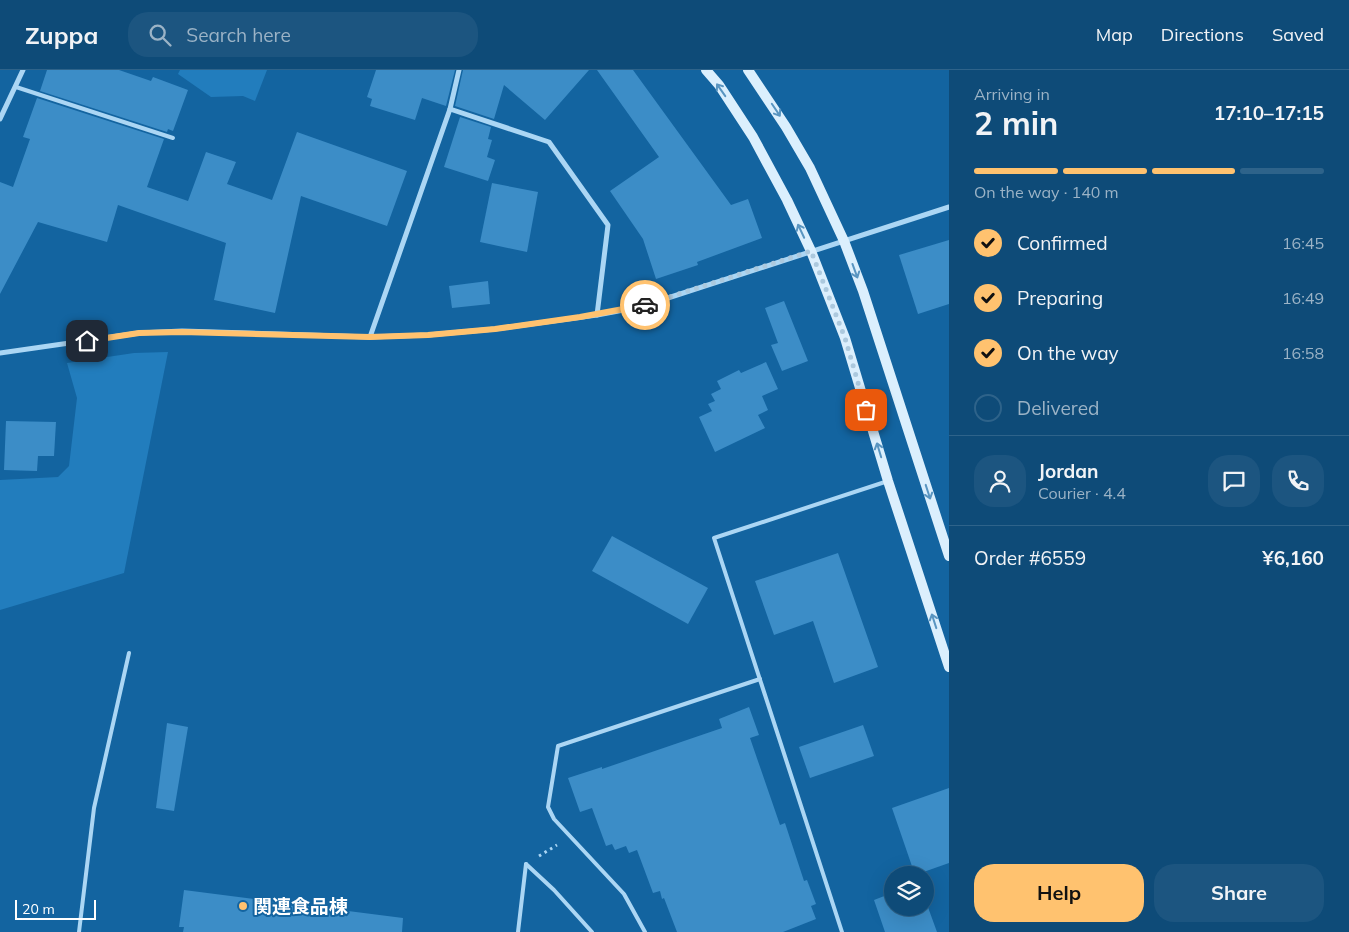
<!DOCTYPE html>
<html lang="en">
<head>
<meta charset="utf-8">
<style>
	:root { --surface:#0e4b78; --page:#1c5580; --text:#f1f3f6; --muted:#9bb3c6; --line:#2e638a; --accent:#ffc26f }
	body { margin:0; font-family:Mulish,"Noto Sans JP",sans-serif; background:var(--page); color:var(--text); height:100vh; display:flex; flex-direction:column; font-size:19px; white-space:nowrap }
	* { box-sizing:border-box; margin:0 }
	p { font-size:16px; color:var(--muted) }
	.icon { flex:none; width:28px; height:28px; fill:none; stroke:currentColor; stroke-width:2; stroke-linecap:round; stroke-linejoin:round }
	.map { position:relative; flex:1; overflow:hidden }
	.side { display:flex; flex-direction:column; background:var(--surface); width:400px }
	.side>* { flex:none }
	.tools { position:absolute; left:884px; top:796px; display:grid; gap:10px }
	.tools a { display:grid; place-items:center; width:50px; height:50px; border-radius:50%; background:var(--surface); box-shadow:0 5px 20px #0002,0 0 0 1px var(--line); font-size:25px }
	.scale { position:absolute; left:15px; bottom:12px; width:81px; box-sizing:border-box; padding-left:5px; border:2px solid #fff; border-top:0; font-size:14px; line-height:18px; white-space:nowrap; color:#fff; -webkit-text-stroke:4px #1364a0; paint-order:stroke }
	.pin { position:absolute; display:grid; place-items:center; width:42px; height:42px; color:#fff; margin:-21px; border-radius:10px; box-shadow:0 2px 8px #0006 }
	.courier { position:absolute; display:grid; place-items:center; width:50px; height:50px; margin:-25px; border:4px solid #ffc26f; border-radius:50%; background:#fff; color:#222; box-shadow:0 1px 6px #0007 }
	.head em { font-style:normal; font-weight:700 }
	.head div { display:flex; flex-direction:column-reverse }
	.head { display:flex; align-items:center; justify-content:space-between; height:85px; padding:0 25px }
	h1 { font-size:32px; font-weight:700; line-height:38px }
	.bar { display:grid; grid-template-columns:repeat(4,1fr); gap:8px 5px; align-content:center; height:60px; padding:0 25px }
	.bar i { height:6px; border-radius:4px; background:var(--line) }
	.bar .active { background:var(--accent) }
	.bar p { grid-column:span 4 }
	.line { display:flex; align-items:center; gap:12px; padding:0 25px; border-top:1px solid var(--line) }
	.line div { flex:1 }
	.round { display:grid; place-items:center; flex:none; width:52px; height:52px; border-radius:20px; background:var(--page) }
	ol { padding:0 25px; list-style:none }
	li { display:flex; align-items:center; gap:15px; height:55px }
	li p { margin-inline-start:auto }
	li .icon { padding:5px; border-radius:50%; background:var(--accent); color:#111; stroke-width:4 }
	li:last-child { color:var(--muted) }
	li i { width:28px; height:28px; border:2px solid var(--line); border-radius:50% }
	.primary-button { display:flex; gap:10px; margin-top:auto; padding:10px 25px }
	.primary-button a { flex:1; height:58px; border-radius:20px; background:var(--accent); color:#111; font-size:20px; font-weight:700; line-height:58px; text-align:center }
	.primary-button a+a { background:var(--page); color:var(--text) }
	header { display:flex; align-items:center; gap:30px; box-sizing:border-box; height:70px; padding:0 25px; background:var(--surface); border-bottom:1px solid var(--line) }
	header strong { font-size:24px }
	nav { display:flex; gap:28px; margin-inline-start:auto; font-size:18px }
	.search { width:350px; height:45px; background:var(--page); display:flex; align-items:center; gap:12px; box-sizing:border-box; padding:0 18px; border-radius:20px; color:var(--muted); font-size:19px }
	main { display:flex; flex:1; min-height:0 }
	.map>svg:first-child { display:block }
	.green { fill:#227dbd }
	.building { fill:#3c8dc7 }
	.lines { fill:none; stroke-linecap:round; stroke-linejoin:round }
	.path { stroke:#abd6f4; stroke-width:3; stroke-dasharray:2.5 4; stroke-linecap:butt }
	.lane { stroke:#abd6f4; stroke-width:4 }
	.street { stroke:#abd6f4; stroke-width:5 }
	.secondary { stroke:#dbeffd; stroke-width:10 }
	.oneway { stroke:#5995c1 }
	.done { stroke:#acc9de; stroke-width:5; stroke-dasharray:0 9 }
	.route { stroke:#ffc26f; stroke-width:6 }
	.poi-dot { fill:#ffc26f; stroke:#1364a0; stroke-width:2 }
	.labels { text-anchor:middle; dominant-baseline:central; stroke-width:4; stroke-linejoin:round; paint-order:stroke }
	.poi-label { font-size:19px; font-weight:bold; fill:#fff; stroke:#1364a0; text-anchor:start }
</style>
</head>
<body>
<header>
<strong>Zuppa</strong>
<div class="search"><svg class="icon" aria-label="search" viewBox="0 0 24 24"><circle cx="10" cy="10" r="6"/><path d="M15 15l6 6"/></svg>Search here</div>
<nav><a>Map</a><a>Directions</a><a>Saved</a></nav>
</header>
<main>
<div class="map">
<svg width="949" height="862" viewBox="0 0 949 862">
	<rect width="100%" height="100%" fill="#1364a0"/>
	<g class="green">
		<path d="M180,0h87l-12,31 -12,-5 -32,1 -33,-23z"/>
		<path d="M168,282l-44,221 -124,37v-130l58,-3 11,-11 8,-68 -10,-35 67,-10z"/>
	</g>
	<g class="building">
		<path d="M47,0h72l32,11 2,-4 35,13 -15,41 -5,-2 -1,3 -127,-41z"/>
		<path d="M376,0h79l-9,36 -24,-8 -7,22 -45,-14 2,-7 -5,-2z"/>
		<path d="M463,0h126l-44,50 -41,-35 -10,34 -39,-13z"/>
		<path d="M597,0h36l98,135 17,-6 14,39 -65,24 1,3 -42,14 -13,-40 -33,-48 49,-34z"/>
		<path d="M37,28l127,41 -17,48 41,14 18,-49 30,10 -9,22 45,16 25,-68 110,39 -20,55 -86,-30 -26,117 -61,-13 12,-57 -108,-38 -11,37 -69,-20 -38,72v-112l13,5 17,-48 -7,-2z"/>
		<path d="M460,47l31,10 -3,12 4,1 -5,17 8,3 -7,21 -44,-14z"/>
		<path d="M492,113l46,9 -11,60 -47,-10z"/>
		<path d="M949,170v64l-31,10 -19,-59z"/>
		<path d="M488,211l2,23 -38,4 -3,-22z"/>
		<path d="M784,231l24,60 -26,10 -11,-26 7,-2 -13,-35z"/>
		<path d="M766,292l12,27 -16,7 6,14 -10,5 7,13 -50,24 -16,-35 13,-6 -4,-7 7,-3 -4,-7 10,-5 -4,-8 22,-11 2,3z"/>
		<path d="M6,351l50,1 -2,34h-16l-1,15 -33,-1z"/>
		<path d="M612,466l96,52 -20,36 -96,-53z"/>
		<path d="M838,483l40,114 -44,16 -21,-62 -39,14 -19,-54z"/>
		<path d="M749,637l10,28 -9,3 30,87 5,-2 19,58 3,-1 9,24 -5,2 5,13 -33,13h-106l-13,-34 -2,1 -2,-8 -7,2 -16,-43 -8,3 -3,-7 -11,4 -3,-6 -6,2 -14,-38 -12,4 -12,-34 34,-11v2l120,-41 -3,-9z"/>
		<path d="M167,653l21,4 -14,84 -18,-3z"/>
		<path d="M863,655l11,31 -64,22 -11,-31z"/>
		<path d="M949,718v75l-34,12 -23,-67z"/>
		<path d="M184,820l219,28 -1,14h-219l1,-5h-5z"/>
		<path d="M892,823v15h33v-9l12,33h-52l-11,-32z"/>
	</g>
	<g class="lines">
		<path class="path" d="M539,786l18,-11"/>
		<g class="lane">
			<path d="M16,17l157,51"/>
			<path d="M526,794l28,26 38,42"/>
			<path d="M79,862l15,-124 35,-155"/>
			<path d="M518,862l8,-68"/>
			<path d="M645,862l-21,-38 -70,-75 -6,-12 10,-61 202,-67"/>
			<path d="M842,862l-128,-394 174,-57"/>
		</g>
		<g class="street">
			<path d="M450,39l99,33 59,83 -11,90"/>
			<path d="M0,49l23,-49"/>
			<path d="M370,267l80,-228 9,-39"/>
			<path d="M0,283l139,-20 43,-2 188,6 58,-2 67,-6 102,-14 43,-8 309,-100"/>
		</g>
		<g class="secondary">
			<path d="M706,0l13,15 34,52 34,63 24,51 34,87 43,143 61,186"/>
			<path d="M748,0l38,57 24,41 34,73 19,50 86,265"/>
		</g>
	</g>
	<defs><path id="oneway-shaft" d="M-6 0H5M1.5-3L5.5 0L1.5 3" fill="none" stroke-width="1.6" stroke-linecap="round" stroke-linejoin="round" transform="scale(1.25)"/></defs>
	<g class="oneway">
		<use href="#oneway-shaft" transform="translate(721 20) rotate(-125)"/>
		<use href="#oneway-shaft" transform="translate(776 40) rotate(56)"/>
		<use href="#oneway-shaft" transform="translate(801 161) rotate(-115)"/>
		<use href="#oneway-shaft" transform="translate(855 201) rotate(70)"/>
		<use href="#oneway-shaft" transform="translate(879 380) rotate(-107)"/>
		<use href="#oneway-shaft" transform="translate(928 422) rotate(72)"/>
		<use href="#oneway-shaft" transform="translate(934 551) rotate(-108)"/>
	</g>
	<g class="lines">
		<path class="done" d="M645,235l166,-54 34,87 21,72"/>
		<path class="route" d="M87,271l52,-8 43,-1 188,5 58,-2 67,-6 85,-12 65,-12"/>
	</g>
	<circle class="poi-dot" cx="243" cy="836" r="5"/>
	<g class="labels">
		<g class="poi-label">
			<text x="253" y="836">関連食品棟</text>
		</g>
	</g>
</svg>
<div class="tools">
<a><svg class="icon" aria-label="layers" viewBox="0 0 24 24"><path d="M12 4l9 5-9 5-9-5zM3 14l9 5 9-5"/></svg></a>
</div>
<div class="scale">20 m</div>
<div class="pin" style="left:866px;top:340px;background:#ea580c"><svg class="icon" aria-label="bag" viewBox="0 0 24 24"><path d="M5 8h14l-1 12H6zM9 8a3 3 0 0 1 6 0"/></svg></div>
<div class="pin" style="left:87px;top:271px;background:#1f2937"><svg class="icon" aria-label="home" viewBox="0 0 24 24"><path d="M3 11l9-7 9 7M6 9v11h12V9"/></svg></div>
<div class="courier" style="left:645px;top:235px"><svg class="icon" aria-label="car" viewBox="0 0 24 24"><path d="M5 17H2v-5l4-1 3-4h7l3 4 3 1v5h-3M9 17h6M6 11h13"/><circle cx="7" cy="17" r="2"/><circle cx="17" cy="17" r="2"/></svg></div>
</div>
<section class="side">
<div class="head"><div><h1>2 min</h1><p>Arriving in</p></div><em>17:10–17:15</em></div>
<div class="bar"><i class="active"></i><i class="active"></i><i class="active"></i><i></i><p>On the way · 140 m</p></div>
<ol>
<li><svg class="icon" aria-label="check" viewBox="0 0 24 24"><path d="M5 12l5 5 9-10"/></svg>Confirmed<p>16:45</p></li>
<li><svg class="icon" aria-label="check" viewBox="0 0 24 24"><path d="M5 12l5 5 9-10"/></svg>Preparing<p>16:49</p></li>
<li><svg class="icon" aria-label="check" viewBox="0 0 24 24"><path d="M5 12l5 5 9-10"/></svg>On the way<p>16:58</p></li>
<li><i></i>Delivered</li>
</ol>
<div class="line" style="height:90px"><a class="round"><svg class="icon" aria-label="person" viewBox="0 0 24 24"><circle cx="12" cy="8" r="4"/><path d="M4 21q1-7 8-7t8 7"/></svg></a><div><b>Jordan</b><p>Courier · 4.4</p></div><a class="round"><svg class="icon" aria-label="chat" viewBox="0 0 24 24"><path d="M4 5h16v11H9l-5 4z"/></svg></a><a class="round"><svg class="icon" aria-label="phone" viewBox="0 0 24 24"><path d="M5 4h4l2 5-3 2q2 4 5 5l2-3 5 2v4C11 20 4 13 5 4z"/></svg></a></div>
<div class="line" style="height:65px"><div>Order #6559</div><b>¥6,160</b></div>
<div class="primary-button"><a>Help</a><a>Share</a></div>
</section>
</main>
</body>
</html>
